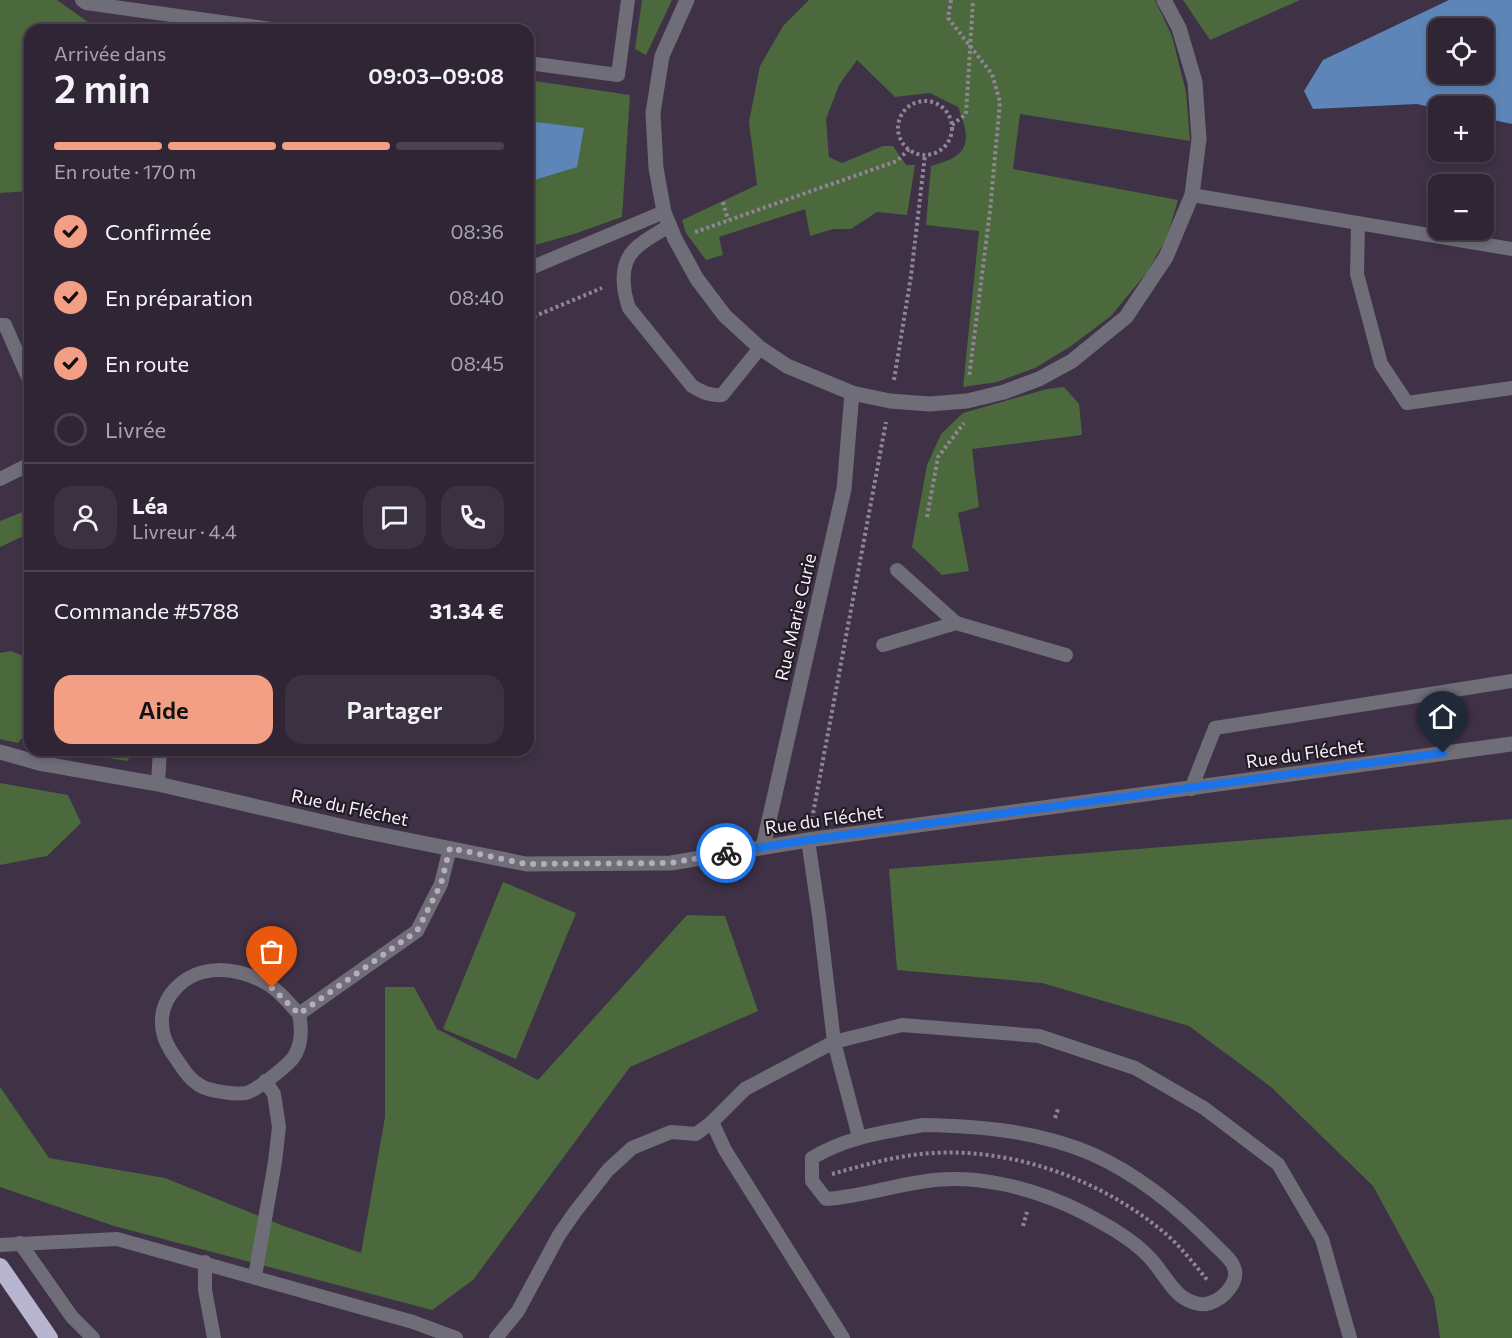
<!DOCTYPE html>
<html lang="fr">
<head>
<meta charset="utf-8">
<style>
	:root { --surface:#2f2534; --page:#3b3140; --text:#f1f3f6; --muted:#a7a5ac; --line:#4a424f; --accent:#f39f86 }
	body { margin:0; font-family:Commissioner,sans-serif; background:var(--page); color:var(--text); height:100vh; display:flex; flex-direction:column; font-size:22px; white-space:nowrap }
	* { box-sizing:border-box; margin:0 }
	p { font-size:20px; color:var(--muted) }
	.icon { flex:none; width:33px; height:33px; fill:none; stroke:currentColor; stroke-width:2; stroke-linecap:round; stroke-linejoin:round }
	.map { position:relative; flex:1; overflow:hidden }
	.details { position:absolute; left:24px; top:24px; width:510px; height:732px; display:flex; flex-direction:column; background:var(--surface); border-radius:18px; box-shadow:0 3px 9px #0003,0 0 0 2px var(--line) }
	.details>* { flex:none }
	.fabs { position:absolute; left:1428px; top:18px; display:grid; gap:12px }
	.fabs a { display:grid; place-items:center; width:66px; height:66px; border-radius:12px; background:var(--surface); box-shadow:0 3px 9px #0003,0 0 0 2px var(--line); font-size:30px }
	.pin { position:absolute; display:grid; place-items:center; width:51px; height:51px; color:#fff; margin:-62px -26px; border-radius:50% 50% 50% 0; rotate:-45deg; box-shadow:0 0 6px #0007 }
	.pin .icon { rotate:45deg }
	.courier { position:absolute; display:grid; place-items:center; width:60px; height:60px; margin:-30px; border:4px solid #1a73e8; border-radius:50%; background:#fff; color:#222; box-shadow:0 2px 8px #0007 }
	.summary em { font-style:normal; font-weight:600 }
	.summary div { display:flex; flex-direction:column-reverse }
	.summary { display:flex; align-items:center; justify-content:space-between; height:102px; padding:0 30px }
	h1 { font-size:39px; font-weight:600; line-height:45px }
	.bar { display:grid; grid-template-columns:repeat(4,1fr); gap:9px 6px; align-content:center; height:72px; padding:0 30px }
	.bar i { height:8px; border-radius:4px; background:var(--line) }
	.bar .on { background:var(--accent) }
	.bar p { grid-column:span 4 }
	.line { display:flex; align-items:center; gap:15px; padding:0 30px; border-top:2px solid var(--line) }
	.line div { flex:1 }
	.round { display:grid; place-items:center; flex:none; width:63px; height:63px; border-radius:18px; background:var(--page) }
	ol { padding:0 30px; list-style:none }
	li { display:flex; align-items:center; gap:18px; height:66px }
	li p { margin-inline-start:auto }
	li .icon { padding:6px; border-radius:50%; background:var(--accent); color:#111; stroke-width:4 }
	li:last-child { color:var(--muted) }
	li i { width:33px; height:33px; border:3px solid var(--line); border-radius:50% }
	.cta { display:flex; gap:12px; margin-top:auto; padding:12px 30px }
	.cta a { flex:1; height:69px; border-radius:18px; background:var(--accent); color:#111; font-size:24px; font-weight:600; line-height:69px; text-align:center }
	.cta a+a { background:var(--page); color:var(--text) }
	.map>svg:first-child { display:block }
	.green { fill:#4b693c }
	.water { fill:#5d85b7; fill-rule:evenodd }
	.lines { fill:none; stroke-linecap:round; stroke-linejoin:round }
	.path { stroke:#908496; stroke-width:4; stroke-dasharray:3 3; stroke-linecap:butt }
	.lane { stroke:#6e6d78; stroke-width:14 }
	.street { stroke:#6e6d78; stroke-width:15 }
	.highway { stroke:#b8b5d1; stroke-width:18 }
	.done { stroke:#b7acbc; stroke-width:6; stroke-dasharray:0 10.8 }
	.route { stroke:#1a73e8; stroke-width:8 }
	.labels { text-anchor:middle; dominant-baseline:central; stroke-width:4.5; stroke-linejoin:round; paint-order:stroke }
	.street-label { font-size:18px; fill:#f8effc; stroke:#221c25 }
</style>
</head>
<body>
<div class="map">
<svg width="1512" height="1338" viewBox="0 0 1512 1338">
	<rect width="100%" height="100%" fill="#3f3146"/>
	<g class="green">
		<path d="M0,0h57l31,22 61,8h-119v161l-30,2z"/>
		<path d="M642,0h30l-26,55 -11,-6z"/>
		<path d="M809,0h346l17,36 14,56 4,49 -170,-27 -7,55 165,31 -11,37 -19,34 -37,45 -40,30 -36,22 -38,14 -34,5 16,-156 -53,-6 5,-59c39,-10 41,-24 27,-59l-28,-14 -35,4 -38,-37 -18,25 -13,34 3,38 13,6 41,-17h10l13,19h9l-8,50 -30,-3 -26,17h-18l-23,7 -5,-27 -86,28 4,18 -17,5 -20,-27 -4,-13 75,-35 -8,-63 11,-56 23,-40z"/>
		<path d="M1183,0h117l-90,40z"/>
		<path d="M528,80l102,15 -8,122 -48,17 -46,13z"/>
		<path d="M1064,387l15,17 3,31 -110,14 7,58 -21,6 11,58 -27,4 -30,-28 15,-82 14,-31 22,-21 84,-24z"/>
		<path d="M30,509v24l-30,14v-26z"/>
		<path d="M11,651l19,8v69l-12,15 -18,-4v-86z"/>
		<path d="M83,750h52l-8,11 -43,-7z"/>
		<path d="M0,783l68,12 13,28 -34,33 -47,9z"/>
		<path d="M1512,819v519h-72l-6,-40 -61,-112 -102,-99 -82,-61 -147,-43 -145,-13 -8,-101z"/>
		<path d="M503,882l73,31 -60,146 -73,-30z"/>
		<path d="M687,915l38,1 33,95 -128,56 -157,213 -41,30 -318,-84 -114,-39v-100l49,71 116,20 116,47 80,28 24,-136v-130h29l23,42 101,51z"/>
	</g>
	<g class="water">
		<path d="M1449,0h63v124l-28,-6v-12h-46v3l-21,-5 -104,5 -9,-18 19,-31zM1438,28h46v46h-46z"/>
		<path d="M528,121l56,7 -7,39 -49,15z"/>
	</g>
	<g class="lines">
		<g class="path">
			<path d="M951,0l-3,18 44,56 8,28 -10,109 -21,167"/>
			<circle cx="925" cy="128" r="27"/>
			<path d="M952,125l14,-11 7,-114"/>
			<path d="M723,202l5,18"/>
			<path d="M695,232l202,-71 12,-12"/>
			<path d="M528,319l74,-31"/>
			<path d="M894,380l17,-104 14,-121"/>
			<path d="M927,517l11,-60 26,-34"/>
			<path d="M812,819l74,-397"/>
			<path d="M1055,1118l3,-9"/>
			<path d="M832,1174c29,-8 59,-17 89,-20 86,-9 179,24 245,80 15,13 29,31 42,47"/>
			<path d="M1023,1226l4,-14"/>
		</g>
		<g class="lane">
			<path d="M82,0l4,3 192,27"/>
			<path d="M528,63l90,12 10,-75"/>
			<path d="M1192,195l320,54"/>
			<path d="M1358,223l-1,51 24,90 26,39 105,-15"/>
			<path d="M669,226c-11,7 -26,14 -35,24 -15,15 -11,41 -5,58l63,78c10,6 18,10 30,9l38,-47"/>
			<path d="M528,269l136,-57"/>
			<path d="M0,325h5l25,57"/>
			<path d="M0,479l30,-15"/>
			<path d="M956,623l110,32"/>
			<path d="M883,645l73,-22 -59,-53"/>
			<path d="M158,784l2,-34"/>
			<path d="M1191,789l24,-61 297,-47"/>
			<path d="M808,840l11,75 15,127 25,95"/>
			<path d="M299,1014c3,14 3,32 -6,44 -6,8 -37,33 -47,35 -9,2 -37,-2 -45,-7 -11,-6 -17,-16 -24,-26 -10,-14 -16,-25 -15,-42 1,-13 6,-22 15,-31 23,-23 57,-20 85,-6 15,7 26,21 37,33l118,-83 24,-47 9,-36"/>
			<path d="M712,1122l33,-33 89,-47 68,-17 137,11 96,32 69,40 74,56 44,75 28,99"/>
			<path d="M923,1125c58,1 116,6 169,29 47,21 88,55 123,91 6,6 15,13 18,20 8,15 -8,33 -23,38 -9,3 -18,0 -26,-5 -12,-7 -24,-30 -35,-41 -18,-19 -44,-33 -67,-45 -48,-24 -109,-40 -162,-30 -32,5 -62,15 -94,17l-14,-18v-23c34,-21 73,-26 111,-33z"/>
			<path d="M20,1243l52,74 21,21"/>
			<path d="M0,1245l117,-6 296,83 43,16"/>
			<path d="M205,1262v28l9,48"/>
			<path d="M255,1276l20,-114 4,-35 -5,-33 -9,-13"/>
			<path d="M496,1338l22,-27 41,-76 16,-23 33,-42 24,-22 39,-16 25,2 16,-12 13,28 118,188"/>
		</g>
		<g class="street">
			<path d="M687,0l-25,56 -9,57 3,55 8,44 11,27 22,40 28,37 35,32 27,18 65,27 38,8 39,3 38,-3 37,-9 35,-13 33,-18 54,-44 40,-60 26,-62 7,-56 -4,-57 -16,-54 -15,-28"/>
			<path d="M0,752l39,11 119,21 200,46 168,34 145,-1 137,-23 704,-96"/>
			<path d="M763,847l81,-358 8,-96"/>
		</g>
		<path class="highway" d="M0,1267l49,71"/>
	</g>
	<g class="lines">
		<path class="done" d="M272,988l27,26 118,-83 24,-47 9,-36 76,16 145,-1 55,-10"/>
		<path class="route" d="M726,853l82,-13 635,-87"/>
	</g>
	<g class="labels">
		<g class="street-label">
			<text transform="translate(795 617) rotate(-77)">Rue Marie Curie</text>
			<text transform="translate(1305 753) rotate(-8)">Rue du Fléchet</text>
			<text transform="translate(350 807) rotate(12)">Rue du Fléchet</text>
			<text transform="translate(824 819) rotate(-8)">Rue du Fléchet</text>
		</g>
	</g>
</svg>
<div class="fabs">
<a><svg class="icon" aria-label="locate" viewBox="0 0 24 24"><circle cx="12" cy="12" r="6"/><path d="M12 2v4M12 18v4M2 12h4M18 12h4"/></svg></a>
<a>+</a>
<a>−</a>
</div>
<div class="pin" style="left:272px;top:988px;background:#ea580c"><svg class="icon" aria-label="bag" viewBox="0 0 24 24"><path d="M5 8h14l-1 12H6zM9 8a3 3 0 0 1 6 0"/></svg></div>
<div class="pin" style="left:1443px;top:753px;background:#1f2937"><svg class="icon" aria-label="home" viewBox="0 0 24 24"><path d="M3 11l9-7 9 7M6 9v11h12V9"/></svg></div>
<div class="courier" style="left:726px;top:853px"><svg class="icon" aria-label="bike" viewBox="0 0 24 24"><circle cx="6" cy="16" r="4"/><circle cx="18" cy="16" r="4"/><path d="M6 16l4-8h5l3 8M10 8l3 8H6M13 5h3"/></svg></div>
<section class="details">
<div class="summary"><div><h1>2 min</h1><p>Arrivée dans</p></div><em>09:03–09:08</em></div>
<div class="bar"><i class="on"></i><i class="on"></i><i class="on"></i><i></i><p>En route · 170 m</p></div>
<ol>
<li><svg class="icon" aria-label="check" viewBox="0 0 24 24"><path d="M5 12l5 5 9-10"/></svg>Confirmée<p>08:36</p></li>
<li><svg class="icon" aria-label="check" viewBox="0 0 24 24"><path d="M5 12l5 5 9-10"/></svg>En préparation<p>08:40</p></li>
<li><svg class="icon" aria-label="check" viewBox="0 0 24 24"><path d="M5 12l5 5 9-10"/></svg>En route<p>08:45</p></li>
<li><i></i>Livrée</li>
</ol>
<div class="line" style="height:108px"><a class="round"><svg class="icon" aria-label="person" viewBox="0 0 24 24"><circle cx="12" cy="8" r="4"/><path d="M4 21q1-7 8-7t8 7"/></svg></a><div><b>Léa</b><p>Livreur · 4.4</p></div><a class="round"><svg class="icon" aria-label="chat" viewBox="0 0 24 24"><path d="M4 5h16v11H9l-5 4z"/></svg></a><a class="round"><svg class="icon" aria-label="phone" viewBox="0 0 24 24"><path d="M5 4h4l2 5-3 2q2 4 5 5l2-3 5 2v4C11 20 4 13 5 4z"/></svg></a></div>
<div class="line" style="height:78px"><div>Commande #5788</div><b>31.34 €</b></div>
<div class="cta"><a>Aide</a><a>Partager</a></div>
</section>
</div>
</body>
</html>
